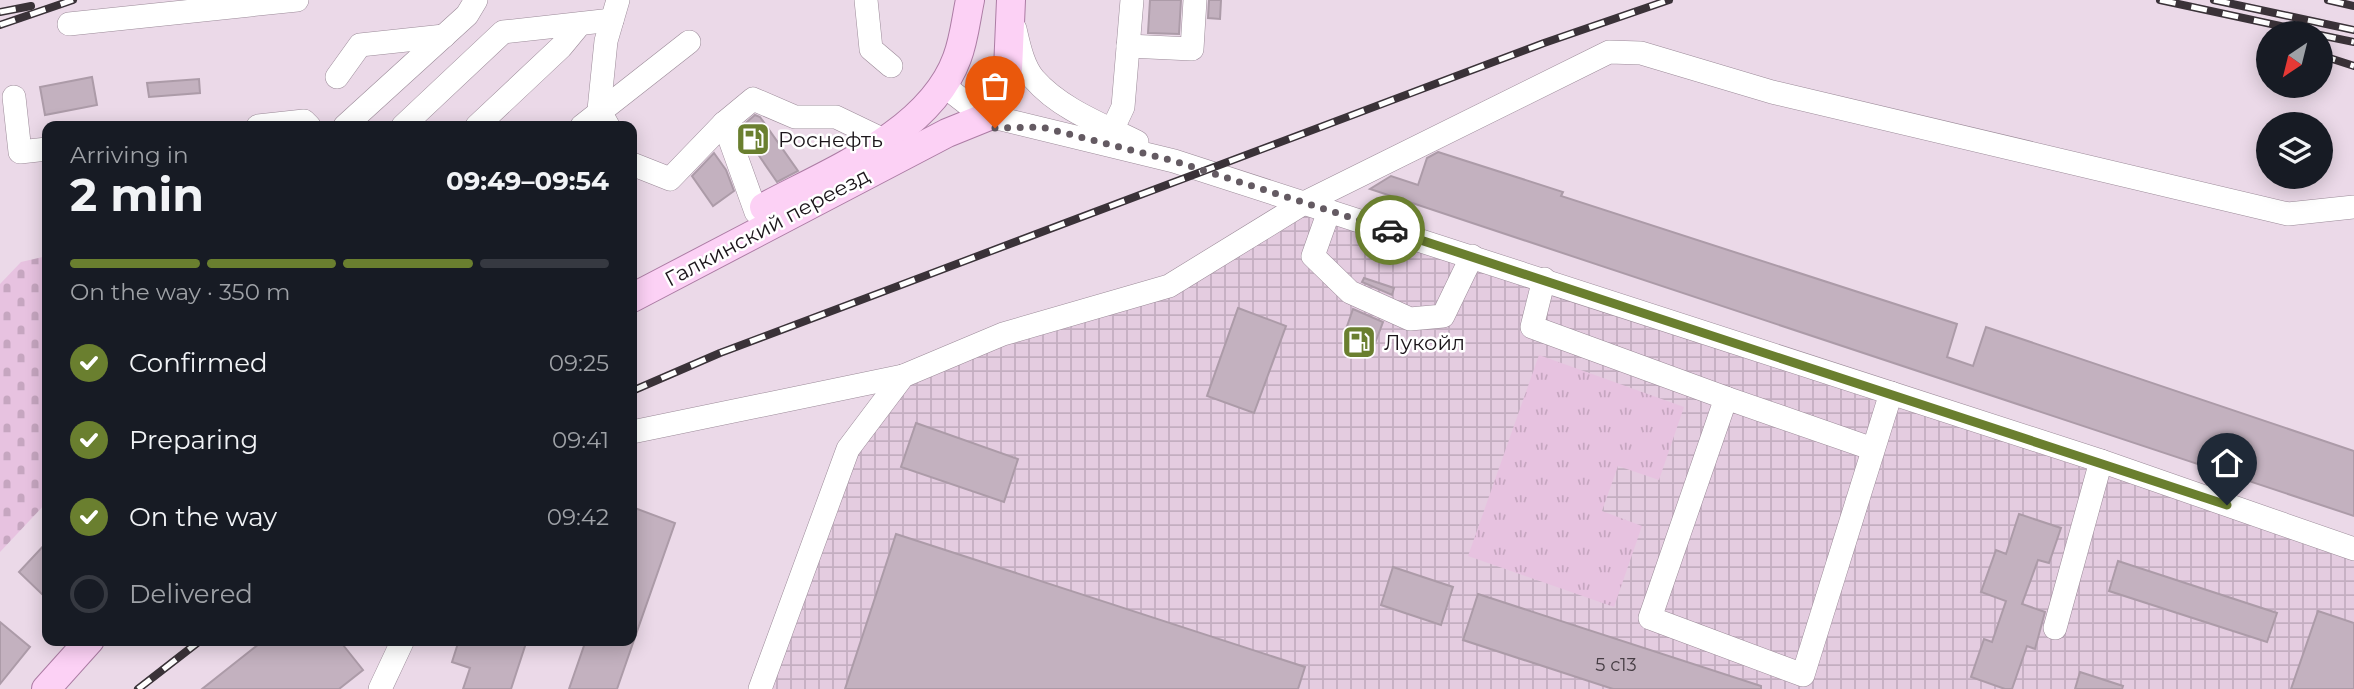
<!DOCTYPE html>
<html lang="en">
<head>
<meta charset="utf-8">
<style>
	:root { --surface:#171b24; --page:#20242c; --text:#f1f3f6; --muted:#9ea1a6; --line:#363941; --accent:#6a7f2f }
	body { margin:0; font-family:Montserrat,sans-serif; background:var(--page); color:var(--text); height:100vh; display:flex; flex-direction:column; font-size:26px; white-space:nowrap }
	* { box-sizing:border-box; margin:0 }
	p { font-size:23px; color:var(--muted) }
	.icon { flex:none; width:38px; height:38px; fill:none; stroke:currentColor; stroke-width:2; stroke-linecap:round; stroke-linejoin:round }
	.map { position:relative; flex:1; overflow:hidden }
	.panel { position:absolute; left:42px; top:121px; width:595px; height:525px; display:flex; flex-direction:column; background:var(--surface); border-radius:14px; box-shadow:0 4px 18px #0003 }
	.panel>* { flex:none }
	.needle { width:46px; rotate:215deg }
	.tools { position:absolute; left:2256px; top:21px; display:grid; gap:14px }
	.tools a { display:grid; place-items:center; width:77px; height:77px; border-radius:50%; background:var(--surface); box-shadow:0 4px 18px #0003; font-size:35px }
	.pin { position:absolute; display:grid; place-items:center; width:60px; height:60px; color:#fff; margin:-72px -30px; border-radius:50% 50% 50% 0; rotate:-45deg; box-shadow:0 0 7px #0007 }
	.pin .icon { rotate:45deg }
	.courier { position:absolute; display:grid; place-items:center; width:70px; height:70px; margin:-35px; border:5px solid #6a7f2f; border-radius:50%; background:#fff; color:#222; box-shadow:0 2px 9px #0007 }
	.overview em { font-style:normal; font-weight:700 }
	.overview div { display:flex; flex-direction:column-reverse }
	.overview { display:flex; align-items:center; justify-content:space-between; height:119px; padding:0 28px }
	h1 { font-size:46px; font-weight:700; line-height:52px }
	.bar { display:grid; grid-template-columns:repeat(4,1fr); gap:10px 7px; align-content:center; height:84px; padding:0 28px }
	.bar i { height:9px; border-radius:5px; background:var(--line) }
	.bar .current { background:var(--accent) }
	.bar p { grid-column:span 4 }
	ol { padding:0 28px; list-style:none }
	li { display:flex; align-items:center; gap:21px; height:77px }
	li p { margin-inline-start:auto }
	li .icon { padding:7px; border-radius:50%; background:var(--accent); color:#fff; stroke-width:4 }
	li:last-child { color:var(--muted) }
	li i { width:38px; height:38px; border:4px solid var(--line); border-radius:50% }
	.map>svg:first-child { display:block }
	.industrial { fill:url(#industrial-grid) }
	.grass { fill:url(#grass-tufts) }
	.cemetery { fill:url(#cemetery-stones) }
	.building { fill:#c3b1bf; stroke:#ac9ba8; stroke-width:2 }
	.lines { fill:none; stroke-linecap:round; stroke-linejoin:round }
	.minor-casing { stroke:#9b8a98; stroke-width:24 }
	.major-casing { stroke:#ac7ca4; stroke-width:30 }
	.minor { stroke:#fff; stroke-width:23 }
	.major { stroke:#fcd1f5; stroke-width:28 }
	.rail-casing { stroke:#3a3238; stroke-width:8 }
	.rail { stroke:#fff; stroke-width:5; stroke-dasharray:16; stroke-linecap:butt }
	.done { stroke:#645a62; stroke-width:7; stroke-dasharray:0 12.6 }
	.route { stroke:#6a7f2f; stroke-width:9 }
	.labels { text-anchor:middle; dominant-baseline:central; stroke-width:5; stroke-linejoin:round; paint-order:stroke }
	.number-label { font-size:18px; fill:#453c43 }
	.poi-label { font-size:21px; fill:#1b151a; stroke:#fff; text-anchor:start }
	.street-label { font-size:21px; fill:#1b151a; stroke:#fff }
</style>
</head>
<body>
<div class="map">
<svg width="2354" height="689" viewBox="0 0 2354 689">
	<defs>
		<pattern id="industrial-grid" width="8" height="8" patternUnits="userSpaceOnUse" patternTransform="scale(1.75)"><rect width="8" height="8" fill="#e4cce0"/><path d="M0 4h8M4 0v8" fill="none" stroke="#c3aec0"/></pattern>
		<pattern id="grass-tufts" width="24" height="20" patternUnits="userSpaceOnUse" patternTransform="scale(1.75)"><rect width="24" height="20" fill="#e7c2e0"/><path d="M3 7l-1-3M5 7V3M7 7l1-3M15 17l-1-3M17 17v-4M19 17l1-3" fill="none" stroke="#c6a6c0"/></pattern>
		<pattern id="cemetery-stones" width="16" height="16" patternUnits="userSpaceOnUse" patternTransform="scale(1.75)"><rect width="16" height="16" fill="#e7c2e0"/><path d="M2 7V4a2 2 0 0 1 4 0v3zM10 15v-3a2 2 0 0 1 4 0v3z" fill="#c6a6c0"/></pattern>
	</defs>
	<rect width="100%" height="100%" fill="#ebd9e8"/>
	<path class="industrial" d="M1306,209l1048,349v131h-1587l87,-239 51,-69 107,-44 159,-47z"/>
	<g class="grass">
		<circle cx="979" cy="87" r="12"/>
		<path d="M1539,355l145,52 -25,73 -41,-14 -16,45 40,15 -28,81 -146,-51z"/>
	</g>
	<path class="cemetery" d="M47,256v246l-47,50v-268l21,-22z"/>
	<g class="building">
		<path d="M1150,0h31l-2,34 -31,-1z"/>
		<path d="M1209,0h12l-1,19 -12,-1z"/>
		<path d="M92,77l5,28 -52,10 -5,-28z"/>
		<path d="M199,79l1,14 -51,4 -2,-14z"/>
		<path d="M755,115l5,2 38,54 -21,11 -37,-54z"/>
		<path d="M1438,152l125,40 -2,4 396,128 -10,33 26,9 13,-39 368,124v65l-984,-327 21,-13 27,9 9,-27z"/>
		<path d="M714,153l12,17 8,21 -21,15 -21,-30z"/>
		<path d="M1364,278l30,10 -2,7 -30,-13z"/>
		<path d="M1238,308l48,18 -32,87 -47,-17z"/>
		<path d="M1353,309l30,13 -9,24 -7,-3 -2,6 -15,-6 2,-5 -8,-3z"/>
		<path d="M916,423l102,36 -14,43 -103,-35z"/>
		<path d="M632,507l43,16 -41,117h-2z"/>
		<path d="M2019,514l42,14 -12,35 -11,-3 -16,44 23,8 -10,37 -8,-3 -15,43h-7l-34,-12 13,-38 8,3 14,-41 -25,-9 15,-42 10,4z"/>
		<path d="M896,534l409,133 -7,22h-453z"/>
		<path d="M47,542v57l-28,-27z"/>
		<path d="M2118,561l159,52 -10,29 -158,-51z"/>
		<path d="M1393,567l60,20 -12,38 -60,-20z"/>
		<path d="M1478,594l283,92v3h-148l-150,-49z"/>
		<path d="M2318,611l36,12v66h-63z"/>
		<path d="M0,622l30,25 -30,37z"/>
		<path d="M264,640h75l24,30 -24,19h-137z"/>
		<path d="M459,640h68l-16,49h-48l7,-21 -18,-6z"/>
		<path d="M586,640h48l-17,49h-48z"/>
		<path d="M2080,672l43,14 -1,3h-47z"/>
	</g>
	<g class="lines">
		<g class="minor-casing">
			<g id="minor">
				<path d="M866,0l5,49 20,17"/>
				<path d="M69,24l228,-24"/>
				<path d="M1015,29c4,17 8,37 19,50 26,30 69,46 103,63"/>
				<path d="M1128,46l64,3 3,-49"/>
				<path d="M337,77l23,-32 84,-9"/>
				<path d="M943,85l27,21 19,10 185,45 927,300 253,88"/>
				<path d="M14,97l6,55 27,-3"/>
				<path d="M258,126l46,-5 5,5"/>
				<path d="M345,126l122,-111 9,-15"/>
				<path d="M403,126l100,-94 109,-12"/>
				<path d="M477,126l84,-79 19,-23"/>
				<path d="M582,126l107,-84"/>
				<path d="M608,126l-9,-16 7,-69 12,-41"/>
				<path d="M1106,143l17,-36 9,-107"/>
				<path d="M632,164l38,15 54,-56"/>
				<path d="M1329,211l-16,45 37,36 60,27 33,-3 29,-60"/>
				<path d="M756,212l-32,-89 29,-24 42,18h41l50,24"/>
				<path d="M1544,279l-12,48 194,71 -76,220 153,57 88,-282"/>
				<path d="M1726,398l147,51"/>
				<path d="M632,432l271,-56"/>
				<path d="M2055,628l46,-167"/>
				<path d="M380,689l23,-49"/>
				<path d="M760,689l88,-240 55,-73 100,-42 166,-48 135,-83 305,-151 32,1 131,39 516,122 66,-7"/>
			</g>
		</g>
		<g class="major-casing">
			<g id="major">
				<path d="M764,207c65,-35 166,-74 193,-149 7,-18 9,-39 13,-58"/>
				<path d="M632,298l315,-165 42,-17 18,-23 4,-93"/>
				<path d="M46,689l44,-49"/>
			</g>
		</g>
		<use href="#minor" class="minor"/>
		<use href="#major" class="major"/>
		<g class="rail-casing">
			<g id="rail">
				<path d="M2160,0l153,33"/>
				<path d="M2214,0l140,30"/>
				<path d="M2328,0l26,6"/>
				<path d="M0,12l31,-6"/>
				<path d="M0,25l73,-25"/>
				<path d="M2320,35l34,7"/>
				<path d="M2320,55l34,11"/>
				<path d="M632,391l88,-38 824,-310 125,-43"/>
				<path d="M138,689l63,-49"/>
			</g>
		</g>
		<use href="#rail" class="rail"/>
	</g>
	<g class="lines">
		<path class="done" d="M995,128l46,-1 133,34 216,69"/>
		<path class="route" d="M1390,230l837,275"/>
	</g>
	<defs>
		<g id="fuel-square" transform="scale(1.75)"><rect x="-9" y="-9" width="18" height="18" rx="4" fill="#6a7f2f" stroke="#fff"/><path d="M-5.5-6h7V0h2V4h1.3V-2.5L3-4.5l.8-.8L6-3V5H2.5V1h-1V6h-7ZM-4.2-4.7v3.2H.2V-4.7Z" fill="#fff"/></g>
	</defs>
	<g fill-rule="evenodd">
		<use href="#fuel-square" x="753" y="139"/>
		<use href="#fuel-square" x="1359" y="342"/>
	</g>
	<g class="labels">
		<g class="number-label">
			<text x="1616" y="665">5 с13</text>
		</g>
		<g class="poi-label">
			<text x="778" y="139">Роснефть</text>
			<text x="1384" y="342">Лукойл</text>
		</g>
		<g class="street-label">
			<text transform="translate(767 227) rotate(-28)">Галкинский переезд</text>
		</g>
	</g>
</svg>
<div class="tools">
<a><svg class="needle" viewBox="-14 -14 28 28"><path d="M0-13l5 13h-10z" fill="#e53935"/><path d="M0 13l5-13h-10z" fill="#9ea1a6"/></svg></a>
<a><svg class="icon" aria-label="layers" viewBox="0 0 24 24"><path d="M12 4l9 5-9 5-9-5zM3 14l9 5 9-5"/></svg></a>
</div>
<div class="pin" style="left:995px;top:128px;background:#ea580c"><svg class="icon" aria-label="bag" viewBox="0 0 24 24"><path d="M5 8h14l-1 12H6zM9 8a3 3 0 0 1 6 0"/></svg></div>
<div class="pin" style="left:2227px;top:505px;background:#1f2937"><svg class="icon" aria-label="home" viewBox="0 0 24 24"><path d="M3 11l9-7 9 7M6 9v11h12V9"/></svg></div>
<div class="courier" style="left:1390px;top:230px"><svg class="icon" aria-label="car" viewBox="0 0 24 24"><path d="M5 17H2v-5l4-1 3-4h7l3 4 3 1v5h-3M9 17h6M6 11h13"/><circle cx="7" cy="17" r="2"/><circle cx="17" cy="17" r="2"/></svg></div>
<section class="panel">
<div class="overview"><div><h1>2 min</h1><p>Arriving in</p></div><em>09:49–09:54</em></div>
<div class="bar"><i class="current"></i><i class="current"></i><i class="current"></i><i></i><p>On the way · 350 m</p></div>
<ol>
<li><svg class="icon" aria-label="check" viewBox="0 0 24 24"><path d="M5 12l5 5 9-10"/></svg>Confirmed<p>09:25</p></li>
<li><svg class="icon" aria-label="check" viewBox="0 0 24 24"><path d="M5 12l5 5 9-10"/></svg>Preparing<p>09:41</p></li>
<li><svg class="icon" aria-label="check" viewBox="0 0 24 24"><path d="M5 12l5 5 9-10"/></svg>On the way<p>09:42</p></li>
<li><i></i>Delivered</li>
</ol>
</section>
</div>
</body>
</html>
